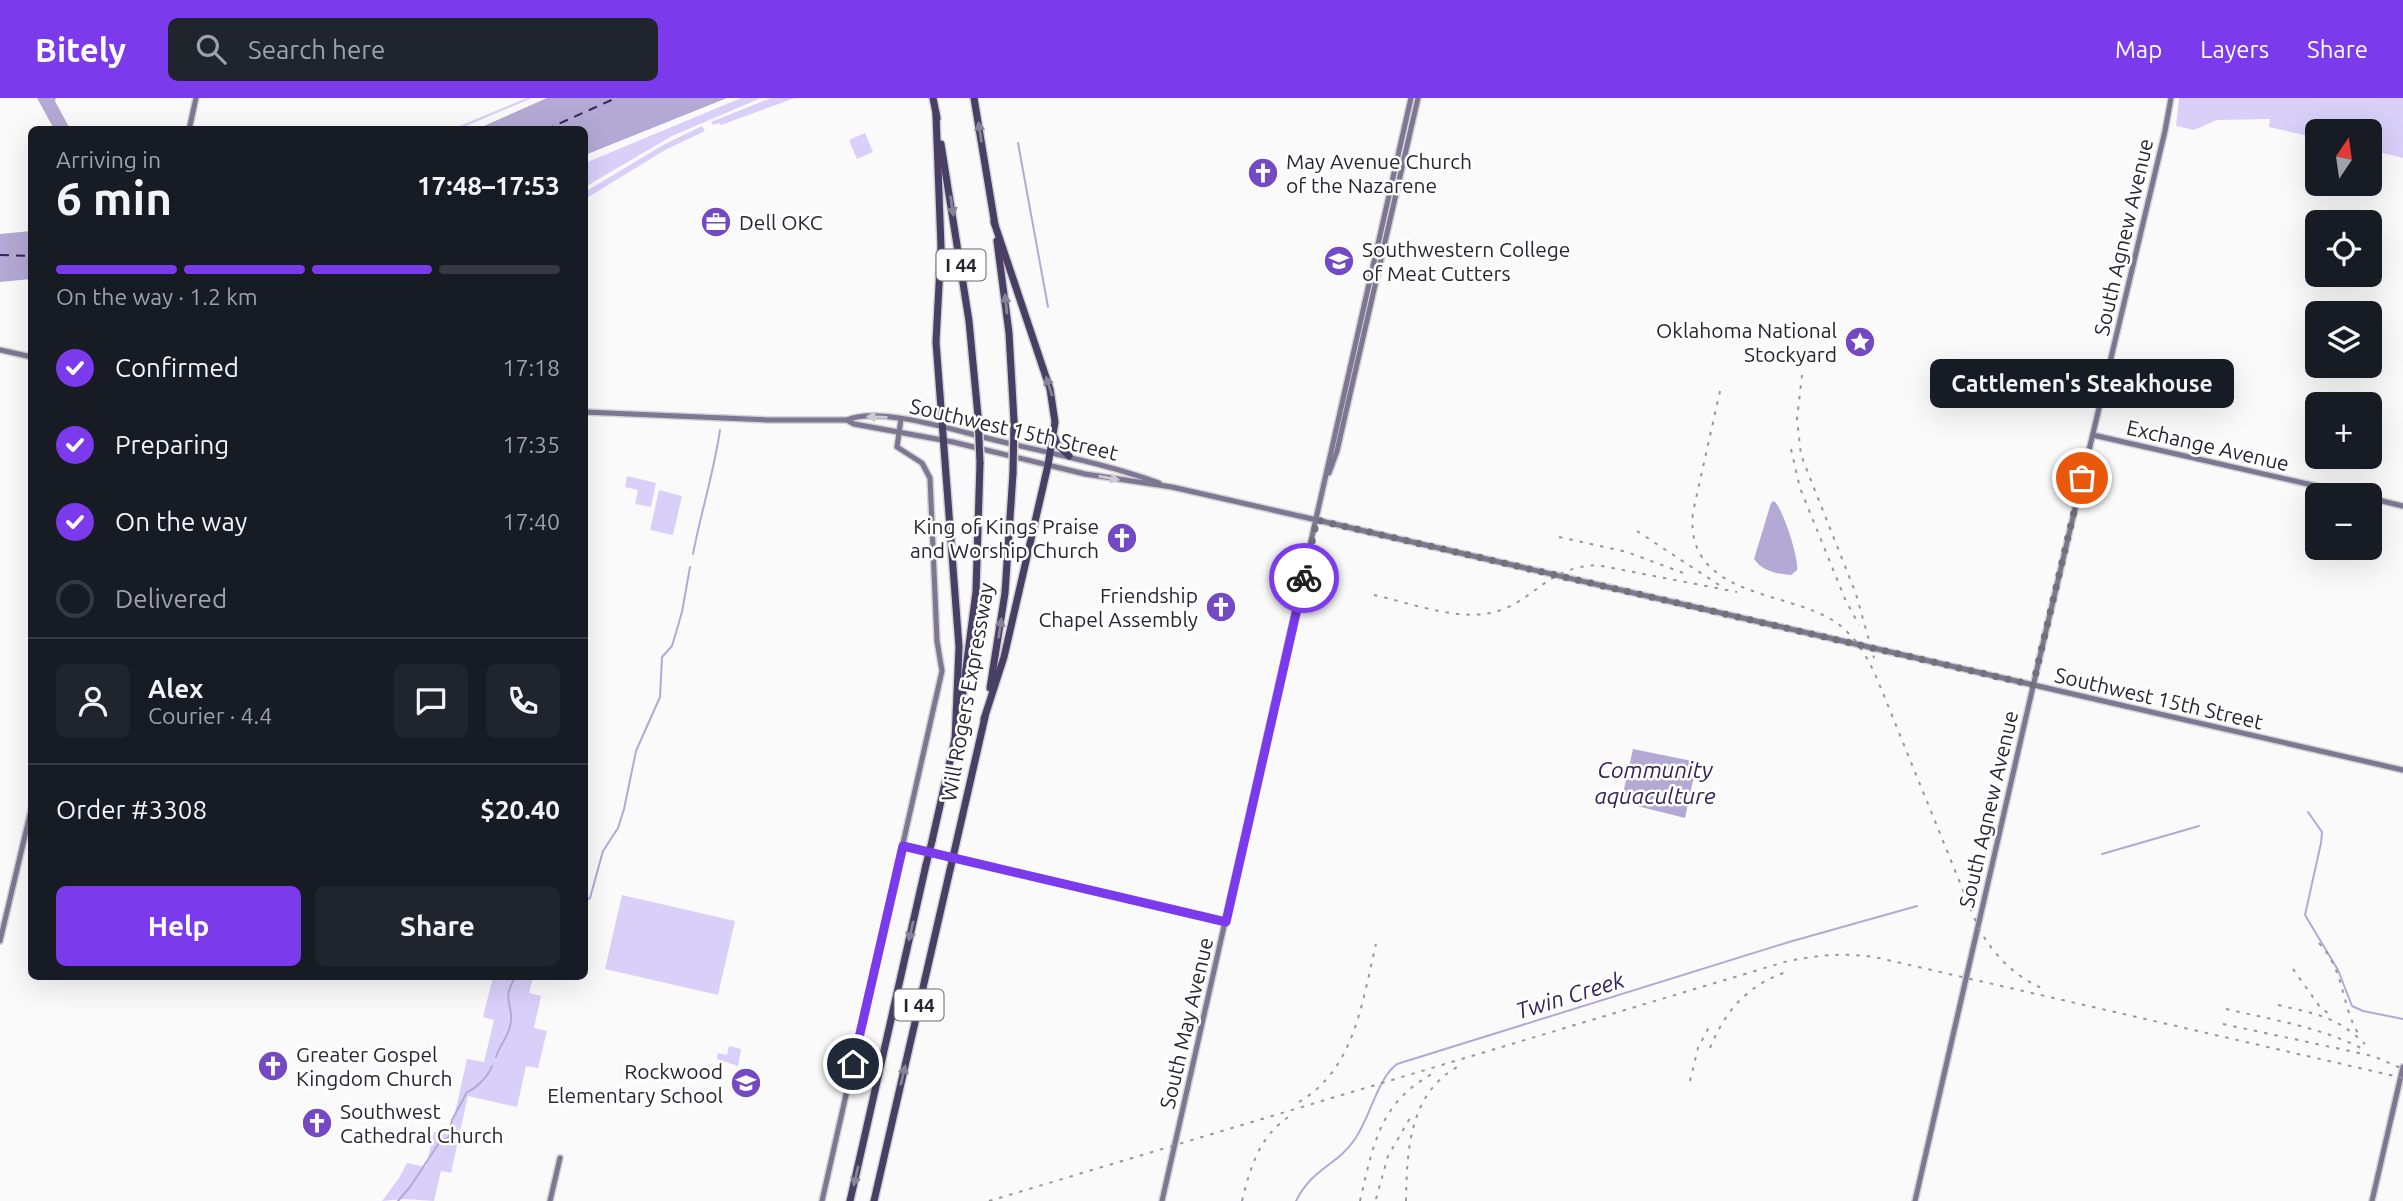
<!DOCTYPE html>
<html lang="en">
<head>
<meta charset="utf-8">
<style>
	:root { --surface:#171b24; --page:#20242c; --text:#f1f3f6; --muted:#9ea1a6; --line:#363941; --accent:#7c3aed }
	body { margin:0; font-family:Ubuntu,sans-serif; background:var(--page); color:var(--text); height:100vh; display:flex; flex-direction:column; font-size:26px; white-space:nowrap }
	* { box-sizing:border-box; margin:0 }
	p { font-size:23px; color:var(--muted) }
	.icon { flex:none; width:38px; height:38px; fill:none; stroke:currentColor; stroke-width:2; stroke-linecap:round; stroke-linejoin:round }
	.map { position:relative; flex:1; overflow:hidden }
	.details { position:absolute; left:28px; top:28px; width:560px; height:854px; display:flex; flex-direction:column; background:var(--surface); border-radius:10px; box-shadow:0 7px 28px #0002 }
	.details>* { flex:none }
	.needle { width:46px; rotate:13deg }
	.fabs { position:absolute; left:2305px; top:21px; display:grid; gap:14px }
	.fabs a { display:grid; place-items:center; width:77px; height:77px; border-radius:10px; background:var(--surface); box-shadow:0 7px 28px #0002; font-size:35px }
	.pin { position:absolute; display:grid; place-items:center; width:60px; height:60px; color:#fff; margin:-30px; border:4px solid #fff; border-radius:50%; box-shadow:0 2px 7px #0007 }
	.courier { position:absolute; display:grid; place-items:center; width:70px; height:70px; margin:-35px; border:5px solid #7c3aed; border-radius:50%; background:#fff; color:#222; box-shadow:0 2px 9px #0007 }
	.bubble { position:absolute; height:49px; border-radius:10px; background:var(--surface); box-shadow:0 7px 28px #0002; font-size:23px; font-weight:600; line-height:49px; text-align:center }
	.head em { font-style:normal; font-weight:600 }
	.head div { display:flex; flex-direction:column-reverse }
	.head { display:flex; align-items:center; justify-content:space-between; height:119px; padding:0 28px }
	h1 { font-size:46px; font-weight:600; line-height:52px }
	.bar { display:grid; grid-template-columns:repeat(4,1fr); gap:10px 7px; align-content:center; height:84px; padding:0 28px }
	.bar i { height:9px; border-radius:5px; background:var(--line) }
	.bar .current { background:var(--accent) }
	.bar p { grid-column:span 4 }
	.line { display:flex; align-items:center; gap:18px; padding:0 28px; border-top:2px solid var(--line) }
	.line div { flex:1 }
	.round { display:grid; place-items:center; flex:none; width:74px; height:74px; border-radius:10px; background:var(--page) }
	ol { padding:0 28px; list-style:none }
	li { display:flex; align-items:center; gap:21px; height:77px }
	li p { margin-inline-start:auto }
	li .icon { padding:7px; border-radius:50%; background:var(--accent); color:#fff; stroke-width:4 }
	li:last-child { color:var(--muted) }
	li i { width:38px; height:38px; border:4px solid var(--line); border-radius:50% }
	.button { display:flex; gap:14px; margin-top:auto; padding:14px 28px }
	.button a { flex:1; height:80px; border-radius:10px; background:var(--accent); color:#fff; font-size:28px; font-weight:600; line-height:80px; text-align:center }
	.button a+a { background:var(--page); color:var(--text) }
	header { display:flex; align-items:center; gap:42px; box-sizing:border-box; height:98px; padding:0 35px; background:var(--accent); color:#fff }
	header strong { font-size:33px }
	nav { display:flex; gap:38px; margin-inline-start:auto; font-size:24px }
	.search { width:490px; height:63px; background:var(--page); display:flex; align-items:center; gap:18px; box-sizing:border-box; padding:0 24px; border-radius:10px; color:var(--muted); font-size:26px }
	.map>svg:first-child { display:block }
	.green { fill:#d9d0fa }
	.water { fill:#b3a9d4 }
	.lines { fill:none; stroke-linecap:round; stroke-linejoin:round }
	.stream { stroke:#b3a9d4; stroke-width:2 }
	.ferry { stroke:#352459; stroke-width:2; stroke-dasharray:9 7; stroke-linecap:butt }
	.secondary-casing { stroke:#d4d4d6; stroke-width:8 }
	.highway-casing { stroke:#d4d4d6; stroke-width:10 }
	.secondary { stroke:#7d7792; stroke-width:5 }
	.highway { stroke:#493f64; stroke-width:7 }
	.rail { stroke:#98979d; stroke-width:2; stroke-dasharray:3.5 7; stroke-linecap:butt }
	.highway-bridge-casing { stroke:#d4d4d6; stroke-width:10; stroke-linecap:butt }
	.highway-bridge { stroke:#493f64; stroke-width:7 }
	.oneway { fill:#89829a }
	.oneway2 { fill:#cbc9d3 }
	.done { stroke:#727078; stroke-width:7; stroke-dasharray:0 12.6 }
	.route { stroke:#7c3aed; stroke-width:9 }
	.labels { text-anchor:middle; dominant-baseline:central; stroke-width:5; stroke-linejoin:round; paint-order:stroke }
	.shield { fill:#fff; stroke:#696770; stroke-width:2 }
	.shield-label { font-size:19px; font-weight:bold; fill:#292632 }
	.poi-label { font-size:21px; fill:#292632; stroke:#fff; text-anchor:start }
	.street-label { font-size:21px; fill:#292632; stroke:#fff }
	.water-label { font-size:23px; font-style:italic; fill:#352459; stroke:#fff }
</style>
</head>
<body>
<header>
<strong>Bitely</strong>
<div class="search"><svg class="icon" aria-label="search" viewBox="0 0 24 24"><circle cx="10" cy="10" r="6"/><path d="M15 15l6 6"/></svg>Search here</div>
<nav><a>Map</a><a>Layers</a><a>Share</a></nav>
</header>
<div class="map">
<svg width="2403" height="1103" viewBox="0 0 2403 1103">
	<rect width="100%" height="100%" fill="#fafafa"/>
	<g class="green">
		<path d="M527,0h5l-73,31h-7z"/>
		<path d="M741,0h20l-89,38 -87,51v-24z"/>
		<path d="M771,0h24l-74,27 -2,-2 -6,2 -2,-3z"/>
		<path d="M2179,0h224v60l-33,-8v-19h-53v7l-48,-11 1,-8 -53,1 -23,10 -18,-4z"/>
		<path d="M702,28l3,5 -40,19 -80,49v-7l78,-47z"/>
		<path d="M865,35l8,19 -16,7 -8,-19z"/>
		<path d="M627,378l29,7 -5,24 -16,-3 3,-14 -13,-3z"/>
		<path d="M659,392l23,6 -9,39 -23,-5z"/>
		<path d="M622,797l113,26 -17,74 -113,-26z"/>
		<path d="M493,879h40l-4,16 12,3 -7,32 13,3 -9,37 -12,-2 -9,41 -49,-11 -17,77 -10,-2 -7,30 -30,-2 -22,2 17,-23 8,-15 19,4 8,-35 16,3 17,-76 17,3 10,-42 -11,-3z"/>
		<path d="M729,948l12,3 -3,17 -21,-7 1,-6 9,2z"/>
	</g>
	<g class="water">
		<path d="M37,0h19l-1,3 15,28h-16z"/>
		<path d="M547,0h180l-142,57 -1,-25 -107,-1z"/>
		<path d="M31,133v48l-31,3v-48z"/>
		<path d="M1774,403c9,7 25,58 23,69l-6,5c-14,-1 -29,-4 -37,-16l17,-56z"/>
		<path d="M1633,651l64,13 -12,56 -64,-16z"/>
	</g>
	<g class="lines">
		<g class="stream">
			<path d="M1018,45l30,164"/>
			<path d="M693,456c8,-42 21,-82 27,-124"/>
			<path d="M2308,714l14,20 -1,11 -16,72 33,55 14,36 11,5 40,8"/>
			<path d="M2102,756l97,-28"/>
			<path d="M584,803l6,-3 13,-47 15,-23 6,-19 12,-58 24,-54 2,-40 10,-11 10,-34 8,-45"/>
			<path d="M496,959c3,-11 12,-20 14,-31 6,-21 -11,-23 6,-50"/>
			<path d="M398,1103l12,-14 29,-44 10,-6 3,-17 15,-28c9,-3 22,-17 25,-26"/>
			<path d="M1296,1103c17,-34 41,-35 59,-62 16,-23 22,-60 42,-75l392,-122 128,-36"/>
		</g>
		<g class="ferry">
			<path d="M545,32l71,-32"/>
			<path d="M0,157l32,1"/>
		</g>
		<g class="secondary-casing">
			<g id="secondary">
				<path d="M189,32l7,-32"/>
				<path d="M0,252l32,7"/>
				<path d="M584,314l183,8h80c32,-15 116,13 152,21 55,13 107,23 160,42"/>
				<path d="M847,322l7,4 99,18 132,32 87,13 136,31 1095,252"/>
				<path d="M2093,337l263,60"/>
				<path d="M1329,375l8,-22 81,-353"/>
				<path d="M2370,400l33,8"/>
				<path d="M903,748l323,76"/>
				<path d="M0,843l32,-135"/>
				<path d="M550,1103l10,-43"/>
				<path d="M822,1103l120,-530 -5,-30 -7,-163 -8,-15 -25,-16 4,-28"/>
				<path d="M1162,1103l249,-1103"/>
				<path d="M1915,1103l125,-545 125,-525 6,-33"/>
				<path d="M2372,1103l31,-134"/>
			</g>
		</g>
		<g class="highway-casing">
			<g id="highway">
				<path d="M933,0l4,20"/>
				<path d="M974,0l21,127"/>
				<path d="M936,16l5,133 -5,95 23,305 -4,94"/>
				<path d="M941,46l28,177 9,95"/>
				<path d="M997,143l12,92 5,88"/>
				<path d="M1055,340l2,6 12,12"/>
				<path d="M990,590l15,-95 8,-120"/>
				<path d="M960,616l16,-122 4,-129"/>
				<path d="M984,621l20,-62 44,-192 7,-43 -5,-33 -56,-167"/>
				<path d="M932,743l23,-102"/>
				<path d="M956,746l29,-127"/>
				<path d="M850,1103l76,-336"/>
				<path d="M874,1103l76,-331"/>
			</g>
		</g>
		<use href="#secondary" class="secondary"/>
		<use href="#highway" class="highway"/>
		<g class="rail">
			<path d="M1802,277l-5,44 4,36 55,139 18,64"/>
			<path d="M1720,293l-27,121c-9,85 92,78 141,109 22,15 34,37 44,60l100,246c16,29 37,50 68,63"/>
			<path d="M1791,351l9,39 45,111 14,26"/>
			<path d="M1637,433l82,54"/>
			<path d="M1559,439l68,15 59,22"/>
			<path d="M1374,497c37,8 91,29 127,15 39,-15 46,-42 96,-45l140,27"/>
			<path d="M2319,845c27,30 21,60 40,92"/>
			<path d="M2293,871l27,38 13,10"/>
			<path d="M2278,907c38,9 58,11 87,39"/>
			<path d="M2226,911c47,11 94,18 137,40"/>
			<path d="M2223,926l150,32 30,13"/>
			<path d="M1710,950c16,-39 39,-64 79,-77"/>
			<path d="M1690,983l8,-33 13,-25"/>
			<path d="M1299,1004c56,-33 63,-100 77,-158"/>
			<path d="M1376,1101l12,-43 25,-43"/>
			<path d="M989,1103l799,-240c31,-6 59,-9 91,-3l524,120"/>
			<path d="M1242,1103c9,-36 18,-67 51,-87"/>
			<path d="M1360,1103c13,-55 19,-99 74,-128"/>
			<path d="M1406,1103c1,-51 3,-108 53,-135"/>
		</g>
		<g class="highway-bridge-casing">
			<g id="highway-bridge">
				<path d="M978,318l2,47"/>
				<path d="M1013,375l1,-52"/>
				<path d="M926,767l6,-24"/>
				<path d="M950,772l6,-26"/>
			</g>
		</g>
		<use href="#highway-bridge" class="highway-bridge"/>
	</g>
	<defs><path id="oneway-solid" d="M-6-.8H1V-3.2L6.5 0L1 3.2V.8H-6Z" transform="scale(1.75)"/></defs>
	<g class="oneway">
		<use href="#oneway-solid" transform="translate(980 34) rotate(-99)"/>
		<use href="#oneway-solid" transform="translate(952 108) rotate(81)"/>
		<use href="#oneway-solid" transform="translate(1006 206) rotate(-96)"/>
		<use href="#oneway-solid" transform="translate(1049 288) rotate(-108)"/>
		<use href="#oneway-solid" transform="translate(1000 530) rotate(-82)"/>
		<use href="#oneway-solid" transform="translate(911 833) rotate(103)"/>
		<use href="#oneway-solid" transform="translate(903 977) rotate(-77)"/>
		<use href="#oneway-solid" transform="translate(856 1078) rotate(103)"/>
	</g>
	<g class="oneway2">
		<use href="#oneway-solid" transform="translate(877 319) rotate(-178)"/>
		<use href="#oneway-solid" transform="translate(1109 380) rotate(10)"/>
	</g>
	<g class="lines">
		<path class="done" d="M1304,480l13,-58 716,165 49,-207"/>
		<path class="route" d="M853,966l50,-218 323,76 78,-344"/>
	</g>
	<defs>
		<g id="church-disc" transform="scale(1.575)"><circle r="9.5" fill="#734ac3" stroke="#fff"/><path d="M-1.2-6h2.4v3.5h3.3v2.4h-3.3V6h-2.4V-.1h-3.3v-2.4h3.3Z" fill="#fff"/></g>
		<g id="office-disc" transform="scale(1.575)"><circle r="9.5" fill="#734ac3" stroke="#fff"/><path d="M-6-3h4V-5.5h4V-3h4V5H-6ZM-1-4.5V-3h2v-1.5ZM-6 0V1H6V0Z" fill="#fff"/></g>
		<g id="school-disc" transform="scale(1.575)"><circle r="9.5" fill="#734ac3" stroke="#fff"/><path d="M0-5L7-2L0 1L-7-2ZM-4 1L0 2.5L4 1V4Q0 6-4 4Z" fill="#fff"/></g>
		<g id="sight-disc" transform="scale(1.575)"><circle r="9.5" fill="#734ac3" stroke="#fff"/><path d="M0-6L1.8-2.2L6-1.7L2.9 1.2L3.7 5.4L0 3.3L-3.7 5.4L-2.9 1.2L-6-1.7L-1.8-2.2Z" fill="#fff"/></g>
	</defs>
	<g fill-rule="evenodd">
		<use href="#church-disc" x="1263" y="75"/>
		<use href="#office-disc" x="716" y="124"/>
		<use href="#school-disc" x="1339" y="163"/>
		<use href="#sight-disc" x="1860" y="244"/>
		<use href="#church-disc" x="1122" y="440"/>
		<use href="#church-disc" x="1221" y="509"/>
		<use href="#church-disc" x="273" y="968"/>
		<use href="#school-disc" x="746" y="985"/>
		<use href="#church-disc" x="317" y="1025"/>
	</g>
	<g class="labels">
		<g class="shield">
			<rect x="936.5" y="151.5" width="49" height="31" rx="5"/>
			<rect x="894.5" y="891.5" width="49" height="31" rx="5"/>
		</g>
		<g class="shield-label">
			<text x="961" y="167">I 44</text>
			<text x="919" y="907">I 44</text>
		</g>
		<g class="poi-label">
			<text x="1286" y="63">May Avenue Church<tspan x="1286" dy="24">of the Nazarene</tspan></text>
			<text x="739" y="124">Dell OKC</text>
			<text x="1362" y="151">Southwestern College<tspan x="1362" dy="24">of Meat Cutters</tspan></text>
			<text x="1837" y="232" text-anchor="end">Oklahoma National<tspan x="1837" dy="24">Stockyard</tspan></text>
			<text x="1099" y="428" text-anchor="end">King of Kings Praise<tspan x="1099" dy="24">and Worship Church</tspan></text>
			<text x="1198" y="497" text-anchor="end">Friendship<tspan x="1198" dy="24">Chapel Assembly</tspan></text>
			<text x="296" y="956">Greater Gospel<tspan x="296" dy="24">Kingdom Church</tspan></text>
			<text x="723" y="973" text-anchor="end">Rockwood<tspan x="723" dy="24">Elementary School</tspan></text>
			<text x="340" y="1013">Southwest<tspan x="340" dy="24">Cathedral Church</tspan></text>
		</g>
		<g class="street-label">
			<text transform="translate(2123 139) rotate(-77)">South Agnew Avenue</text>
			<text transform="translate(1014 331) rotate(13)">Southwest 15th Street</text>
			<text transform="translate(2208 347) rotate(13)">Exchange Avenue</text>
			<text transform="translate(967 594) rotate(-80)">Will Rogers Expressway</text>
			<text transform="translate(2159 600) rotate(13)">Southwest 15th Street</text>
			<text transform="translate(1988 711) rotate(-77)">South Agnew Avenue</text>
			<text transform="translate(1186 925) rotate(-77)">South May Avenue</text>
		</g>
		<g class="water-label">
			<text x="1655" y="671">Community<tspan x="1655" dy="26">aquaculture</tspan></text>
			<text transform="translate(1570 897) rotate(-17)">Twin Creek</text>
		</g>
	</g>
</svg>
<div class="fabs">
<a><svg class="needle" viewBox="-14 -14 28 28"><path d="M0-13l5 13h-10z" fill="#e53935"/><path d="M0 13l5-13h-10z" fill="#9ea1a6"/></svg></a>
<a><svg class="icon" aria-label="locate" viewBox="0 0 24 24"><circle cx="12" cy="12" r="6"/><path d="M12 2v4M12 18v4M2 12h4M18 12h4"/></svg></a>
<a><svg class="icon" aria-label="layers" viewBox="0 0 24 24"><path d="M12 4l9 5-9 5-9-5zM3 14l9 5 9-5"/></svg></a>
<a>+</a>
<a>−</a>
</div>
<div class="pin" style="left:2082px;top:380px;background:#ea580c"><svg class="icon" aria-label="bag" viewBox="0 0 24 24"><path d="M5 8h14l-1 12H6zM9 8a3 3 0 0 1 6 0"/></svg></div>
<div class="pin" style="left:853px;top:966px;background:#1f2937"><svg class="icon" aria-label="home" viewBox="0 0 24 24"><path d="M3 11l9-7 9 7M6 9v11h12V9"/></svg></div>
<div class="courier" style="left:1304px;top:480px"><svg class="icon" aria-label="bike" viewBox="0 0 24 24"><circle cx="6" cy="16" r="4"/><circle cx="18" cy="16" r="4"/><path d="M6 16l4-8h5l3 8M10 8l3 8H6M13 5h3"/></svg></div>
<div class="bubble" style="left:1930px;top:261px;width:304px">Cattlemen's Steakhouse</div>
<section class="details">
<div class="head"><div><h1>6 min</h1><p>Arriving in</p></div><em>17:48–17:53</em></div>
<div class="bar"><i class="current"></i><i class="current"></i><i class="current"></i><i></i><p>On the way · 1.2 km</p></div>
<ol>
<li><svg class="icon" aria-label="check" viewBox="0 0 24 24"><path d="M5 12l5 5 9-10"/></svg>Confirmed<p>17:18</p></li>
<li><svg class="icon" aria-label="check" viewBox="0 0 24 24"><path d="M5 12l5 5 9-10"/></svg>Preparing<p>17:35</p></li>
<li><svg class="icon" aria-label="check" viewBox="0 0 24 24"><path d="M5 12l5 5 9-10"/></svg>On the way<p>17:40</p></li>
<li><i></i>Delivered</li>
</ol>
<div class="line" style="height:126px"><a class="round"><svg class="icon" aria-label="person" viewBox="0 0 24 24"><circle cx="12" cy="8" r="4"/><path d="M4 21q1-7 8-7t8 7"/></svg></a><div><b>Alex</b><p>Courier · 4.4</p></div><a class="round"><svg class="icon" aria-label="chat" viewBox="0 0 24 24"><path d="M4 5h16v11H9l-5 4z"/></svg></a><a class="round"><svg class="icon" aria-label="phone" viewBox="0 0 24 24"><path d="M5 4h4l2 5-3 2q2 4 5 5l2-3 5 2v4C11 20 4 13 5 4z"/></svg></a></div>
<div class="line" style="height:91px"><div>Order #3308</div><b>$20.40</b></div>
<div class="button"><a>Help</a><a>Share</a></div>
</section>
</div>
</body>
</html>
